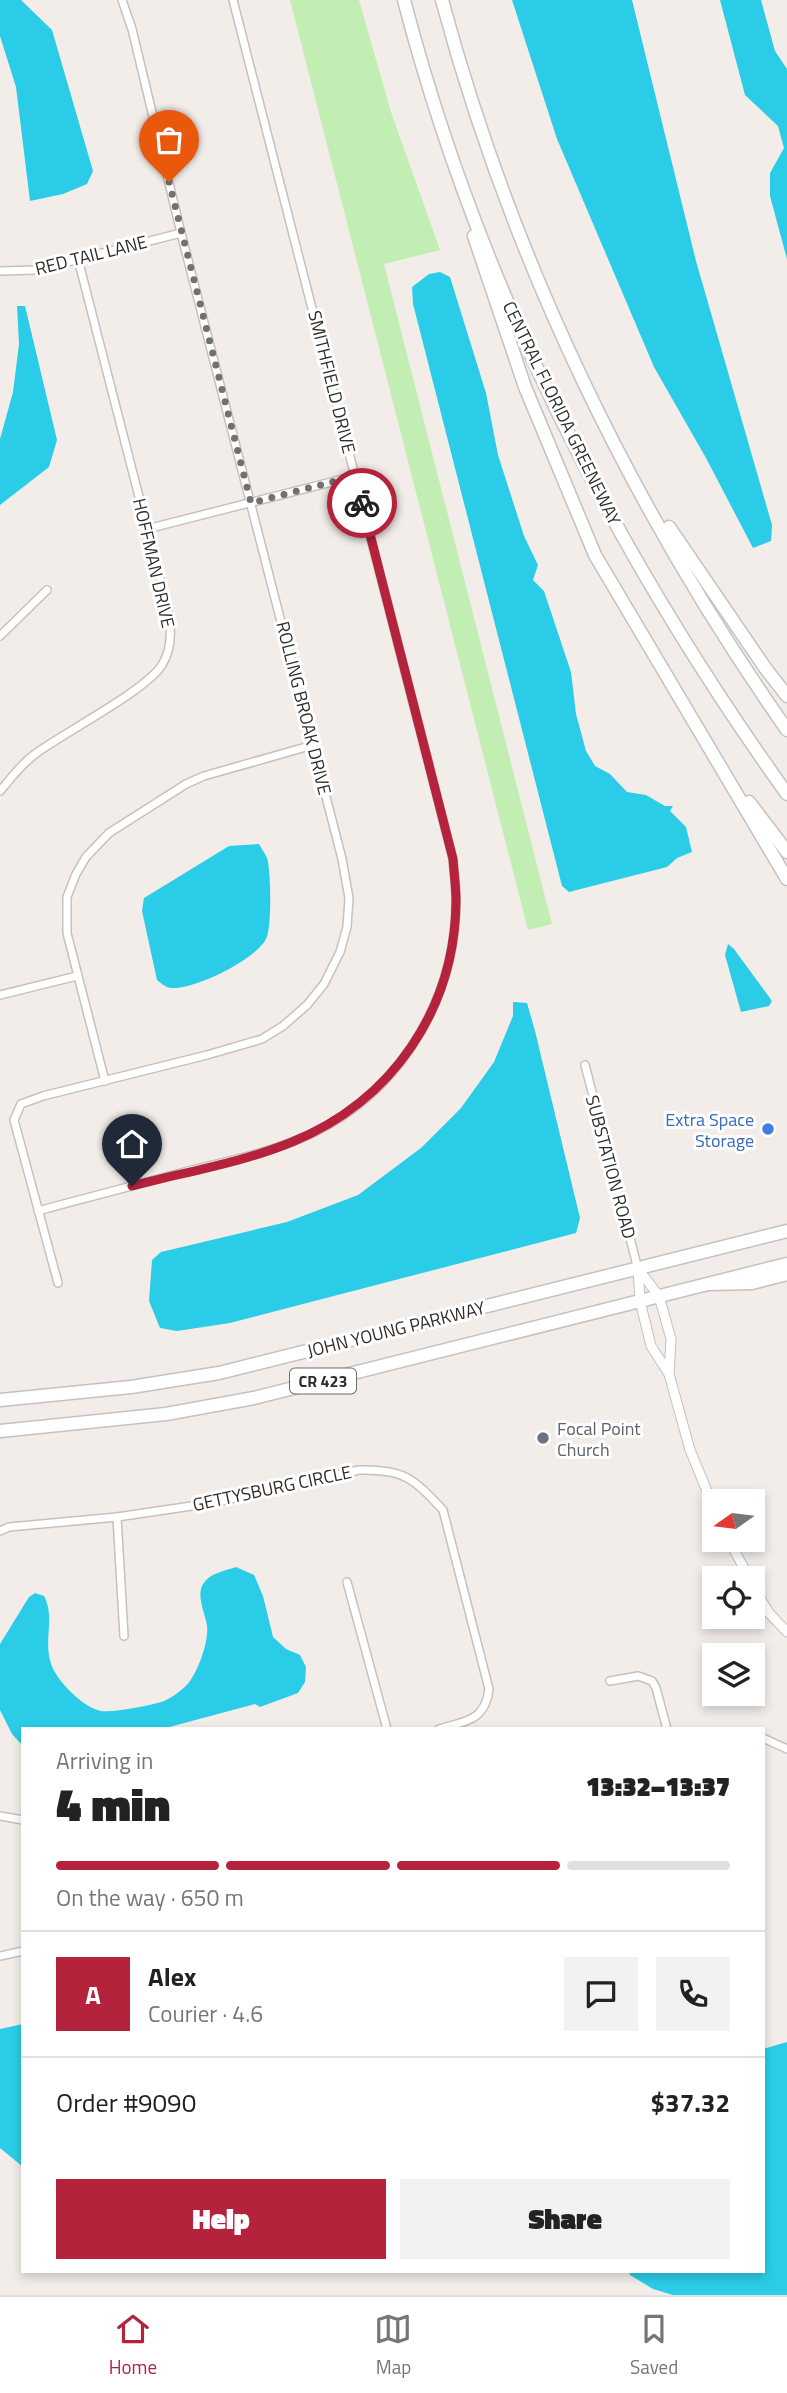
<!DOCTYPE html>
<html lang="en">
<head>
<meta charset="utf-8">
<style>
	:root { --surface:#fff; --page:#f2f2f2; --text:#222; --muted:#767676; --line:#e0e0e0; --accent:#b4223c }
	body { margin:0; font-family:"Titillium Web",sans-serif; background:var(--page); color:var(--text); height:100vh; display:flex; flex-direction:column; font-size:26px; white-space:nowrap }
	* { box-sizing:border-box; margin:0 }
	p { font-size:23px; color:var(--muted) }
	.icon { flex:none; width:38px; height:38px; fill:none; stroke:currentColor; stroke-width:2; stroke-linecap:round; stroke-linejoin:round }
	.map { position:relative; flex:1; overflow:hidden }
	.sheet { position:absolute; left:21px; top:1727px; width:744px; height:546px; display:flex; flex-direction:column; background:var(--surface); border-radius:0px; box-shadow:0 4px 10px #0003 }
	.sheet>* { flex:none }
	.needle { width:46px; rotate:256deg }
	.tools { position:absolute; left:702px; top:1489px; display:grid; gap:14px }
	.tools a { display:grid; place-items:center; width:63px; height:63px; border-radius:0px; background:var(--surface); box-shadow:0 4px 10px #0003; font-size:35px }
	.pin { position:absolute; display:grid; place-items:center; width:60px; height:60px; color:#fff; margin:-72px -30px; border-radius:50% 50% 50% 0; rotate:-45deg; box-shadow:0 0 7px #0007 }
	.pin .icon { rotate:45deg }
	.courier { position:absolute; display:grid; place-items:center; width:70px; height:70px; margin:-35px; border:5px solid #b4223c; border-radius:50%; background:#fff; color:#222; box-shadow:0 2px 9px #0007 }
	.overview em { font-style:normal; font-weight:800 }
	.overview div { display:flex; flex-direction:column-reverse }
	.overview { display:flex; align-items:center; justify-content:space-between; height:119px; padding:0 35px }
	h1 { font-size:46px; font-weight:800; line-height:52px }
	.bar { display:grid; grid-template-columns:repeat(4,1fr); gap:10px 7px; align-content:center; height:84px; padding:0 35px }
	.bar i { height:9px; border-radius:5px; background:var(--line) }
	.bar .selected { background:var(--accent) }
	.bar p { grid-column:span 4 }
	.line { display:flex; align-items:center; gap:18px; padding:0 35px; border-top:2px solid var(--line) }
	.line div { flex:1 }
	.round { display:grid; place-items:center; flex:none; width:74px; height:74px; border-radius:0px; background:var(--page) }
	.button { display:flex; gap:14px; margin-top:auto; padding:14px 35px }
	.button a { flex:1; height:80px; border-radius:0px; background:var(--accent); color:#fff; font-size:28px; font-weight:800; line-height:80px; text-align:center }
	.button a+a { background:var(--page); color:var(--text) }
	.tabs { display:flex; justify-content:space-around; align-items:center; height:98px; border-top:2px solid var(--line); background:var(--surface); font-size:19px; color:var(--muted) }
	.tabs a { display:grid; justify-items:center; gap:4px }
	.tabs .selected { color:var(--accent) }
	.map>svg:first-child { display:block }
	.green { fill:#c2eeb3 }
	.water { fill:#2bcce7 }
	.lines { fill:none; stroke-linecap:round; stroke-linejoin:round }
	.minor-casing { stroke:#c6c1be; stroke-width:10 }
	.tertiary-casing { stroke:#c6c1be; stroke-width:11 }
	.trunk-casing { stroke:#c6c1be; stroke-width:15 }
	.motorway-casing { stroke:#c6c1be; stroke-width:15 }
	.minor { stroke:#fff; stroke-width:7 }
	.tertiary { stroke:#fff; stroke-width:9 }
	.trunk { stroke:#fff; stroke-width:12 }
	.motorway { stroke:#fff; stroke-width:12 }
	.done { stroke:#73706e; stroke-width:7; stroke-dasharray:0 12.6 }
	.route { stroke:#b4223c; stroke-width:9 }
	.shop-dot { fill:#3f7fe0; stroke:#fff; stroke-width:2.5 }
	.worship-dot { fill:#6b7280; stroke:#fff; stroke-width:2.5 }
	.labels { text-anchor:middle; dominant-baseline:central; stroke-width:6; stroke-linejoin:round; paint-order:stroke }
	.shield { fill:#fff; stroke:#6d6c6b; stroke-width:2 }
	.shield-label { font-size:16px; font-weight:bold; fill:#2f2d2c }
	.street-label { font-size:18px; fill:#2f2d2c; stroke:#fff }
	.shop-label { font-size:18px; fill:#366cbe; stroke:#fff; text-anchor:end }
	.worship-label { font-size:18px; fill:#5b616d; stroke:#fff; text-anchor:start }
</style>
</head>
<body>
<div class="map">
<svg width="787" height="2295" viewBox="0 0 787 2295">
	<rect width="100%" height="100%" fill="#f2ede9"/>
	<path class="green" d="M290,0h69l32,112 49,138 -56,14 168,660 -24,6z"/>
	<g class="water">
		<path d="M0,0h21l31,30 41,141 -6,13 -24,10 -33,7 -14,-114 -16,-51z"/>
		<path d="M512,0h120l64,261 76,264 -1,16 -18,7 -47,-90 -52,-91 -97,-228z"/>
		<path d="M720,0h41l14,51 12,18v190l-17,-63v-23l14,-25 -6,-22 -33,-31z"/>
		<path d="M440,272l10,5 36,116 12,62 26,81 14,29 -5,15 11,11 27,81 5,42 10,37 9,15 15,8 17,18 19,3 19,11h8l-3,5 16,16 6,25 -15,6 -10,9 -98,25 -7,-6 -149,-582 -1,-17 17,-13z"/>
		<path d="M17,306h8l32,134 -8,27 -49,38v-66l13,-47 6,-48z"/>
		<path d="M259,844c2,4 6,9 8,14 4,12 5,70 -1,81 -11,21 -72,51 -95,49 -6,-1 -9,-4 -14,-8l-15,-69 2,-13 85,-52z"/>
		<path d="M728,944l6,5 38,52 -3,5 -28,6 -16,-57z"/>
		<path d="M513,1002l14,1 8,28 45,187 -4,15 -346,90 -53,8 -17,-3 -11,-27 3,-41 9,-8 126,-30 71,-27 63,-47 40,-40 33,-46 19,-46z"/>
		<path d="M236,1567l18,8 9,21 10,41 13,12 14,6 6,12 -1,15 -7,11 -38,14 -5,-3 -93,25h-139v17l-11,-12 -12,-24v-66l29,-47 6,-4 9,3c13,24 -5,51 12,78 8,13 29,34 45,37 10,2 53,-6 63,-10 8,-3 21,-13 26,-20 9,-13 19,-40 17,-56 -2,-12 -11,-29 -4,-41 7,-11 21,-13 33,-17z"/>
		<path d="M23,2024v143l-23,-19v-119z"/>
		<path d="M787,2042v253h-114l-20,-6 -23,-14 -1,-3h134v-223z"/>
	</g>
	<g class="lines">
		<g class="minor-casing">
			<g id="minor">
				<path d="M0,271l36,-1 145,-37"/>
				<path d="M147,529l208,-53"/>
				<path d="M0,636l47,-46"/>
				<path d="M0,791c11,-13 23,-29 38,-39 29,-21 107,-61 124,-87 12,-20 9,-41 4,-63l-88,-343"/>
				<path d="M0,995l77,-19"/>
				<path d="M585,1065l53,204"/>
				<path d="M105,1081l-38,-148v-36l9,-23 10,-17 23,-24 77,-49 18,-8 109,-31"/>
				<path d="M38,1211c51,-14 102,-27 154,-41 46,-11 94,-21 136,-45 79,-45 128,-133 128,-224 0,-14 -2,-28 -3,-42l-220,-859"/>
				<path d="M58,1283l-44,-163 7,-16 22,-8 164,-41 55,-16 21,-13 24,-21 17,-21 16,-32 7,-25 2,-29 -7,-39 -161,-626 -49,-204 -10,-29"/>
				<path d="M117,1517l7,119"/>
				<path d="M0,1531l9,-4 108,-10 95,-14 147,-33c45,-1 54,8 84,40l46,179c-4,32 -23,32 -50,40"/>
				<path d="M347,1582l40,147"/>
				<path d="M610,1681l28,-5 14,5 4,7 11,41"/>
				<path d="M763,1738l24,11"/>
				<path d="M0,1816l23,4"/>
				<path d="M0,1956l23,-5"/>
			</g>
		</g>
		<g class="tertiary-casing">
			<g id="tertiary">
				<path d="M638,1269l2,32 11,45 18,28 21,76 24,58"/>
				<path d="M639,1270l20,26 12,43 -2,35"/>
				<path d="M729,1540l20,38"/>
				<path d="M752,1585l17,28 18,19"/>
			</g>
		</g>
		<g class="trunk-casing">
			<g id="trunk">
				<path d="M0,1400l131,-13 88,-14 568,-142"/>
				<path d="M0,1431l166,-17 88,-16 533,-134"/>
			</g>
		</g>
		<g class="motorway-casing">
			<g id="motorway">
				<path d="M404,0c75,287 211,554 383,794"/>
				<path d="M442,0c70,261 190,509 345,730"/>
				<path d="M474,236l51,151 70,168 192,324"/>
				<path d="M669,527l97,142 21,27"/>
				<path d="M749,802l38,50"/>
				<path d="M708,1284l44,-1 35,-9"/>
			</g>
		</g>
		<use href="#minor" class="minor"/>
		<use href="#tertiary" class="tertiary"/>
		<use href="#trunk" class="trunk"/>
		<use href="#motorway" class="motorway"/>
	</g>
	<g class="lines">
		<path class="done" d="M169,182l82,321 104,-27 7,27"/>
		<path class="route" d="M132,1186c53,-14 109,-23 160,-44 100,-41 163,-132 164,-241 0,-14 -2,-28 -3,-42l-91,-356"/>
	</g>
	<circle class="shop-dot" cx="768" cy="1129" r="7"/>
	<circle class="worship-dot" cx="543" cy="1438" r="7"/>
	<g class="labels">
		<rect class="shield" x="290" y="1368.5" width="66" height="25" rx="5"/>
		<g class="shield-label">
			<text x="323" y="1381">CR 423</text>
		</g>
		<g class="street-label">
			<text transform="translate(91 255) rotate(-14)">RED TAIL LANE</text>
			<text transform="translate(332 382) rotate(76)">SMITHFIELD DRIVE</text>
			<text transform="translate(562 413) rotate(64)">CENTRAL FLORIDA GREENEWAY</text>
			<text transform="translate(154 563) rotate(77)">HOFFMAN DRIVE</text>
			<text transform="translate(304 708) rotate(76)">ROLLING BROAK DRIVE</text>
			<text transform="translate(611 1167) rotate(75)">SUBSTATION ROAD</text>
			<text transform="translate(396 1329) rotate(-14)">JOHN YOUNG PARKWAY</text>
			<text transform="translate(272 1488) rotate(-12)">GETTYSBURG CIRCLE</text>
		</g>
		<g class="shop-label">
			<text x="754" y="1119">Extra Space<tspan x="754" dy="21">Storage</tspan></text>
		</g>
		<g class="worship-label">
			<text x="557" y="1428">Focal Point<tspan x="557" dy="21">Church</tspan></text>
		</g>
	</g>
</svg>
<div class="tools">
<a><svg class="needle" viewBox="-14 -14 28 28"><path d="M0-13l5 13h-10z" fill="#e53935"/><path d="M0 13l5-13h-10z" fill="#767676"/></svg></a>
<a><svg class="icon" aria-label="locate" viewBox="0 0 24 24"><circle cx="12" cy="12" r="6"/><path d="M12 2v4M12 18v4M2 12h4M18 12h4"/></svg></a>
<a><svg class="icon" aria-label="layers" viewBox="0 0 24 24"><path d="M12 4l9 5-9 5-9-5zM3 14l9 5 9-5"/></svg></a>
</div>
<div class="pin" style="left:169px;top:182px;background:#ea580c"><svg class="icon" aria-label="bag" viewBox="0 0 24 24"><path d="M5 8h14l-1 12H6zM9 8a3 3 0 0 1 6 0"/></svg></div>
<div class="pin" style="left:132px;top:1186px;background:#1f2937"><svg class="icon" aria-label="home" viewBox="0 0 24 24"><path d="M3 11l9-7 9 7M6 9v11h12V9"/></svg></div>
<div class="courier" style="left:362px;top:503px"><svg class="icon" aria-label="bike" viewBox="0 0 24 24"><circle cx="6" cy="16" r="4"/><circle cx="18" cy="16" r="4"/><path d="M6 16l4-8h5l3 8M10 8l3 8H6M13 5h3"/></svg></div>
<section class="sheet">
<div class="overview"><div><h1>4 min</h1><p>Arriving in</p></div><em>13:32–13:37</em></div>
<div class="bar"><i class="selected"></i><i class="selected"></i><i class="selected"></i><i></i><p>On the way · 650 m</p></div>
<div class="line" style="height:126px"><b class="round" style="background:var(--accent);color:#fff">A</b><div><b>Alex</b><p>Courier · 4.6</p></div><a class="round"><svg class="icon" aria-label="chat" viewBox="0 0 24 24"><path d="M4 5h16v11H9l-5 4z"/></svg></a><a class="round"><svg class="icon" aria-label="phone" viewBox="0 0 24 24"><path d="M5 4h4l2 5-3 2q2 4 5 5l2-3 5 2v4C11 20 4 13 5 4z"/></svg></a></div>
<div class="line" style="height:91px"><div>Order #9090</div><b>$37.32</b></div>
<div class="button"><a>Help</a><a>Share</a></div>
</section>
</div>
<nav class="tabs">
<a class="selected"><svg class="icon" aria-label="home" viewBox="0 0 24 24"><path d="M3 11l9-7 9 7M6 9v11h12V9"/></svg>Home</a>
<a><svg class="icon" aria-label="map" viewBox="0 0 24 24"><path d="M3 6l6-2 6 2 6-2v14l-6 2-6-2-6 2zM9 4v14M15 6v14"/></svg>Map</a>
<a><svg class="icon" aria-label="saved" viewBox="0 0 24 24"><path d="M7 4h10v16l-5-4-5 4z"/></svg>Saved</a>
</nav>
</body>
</html>
